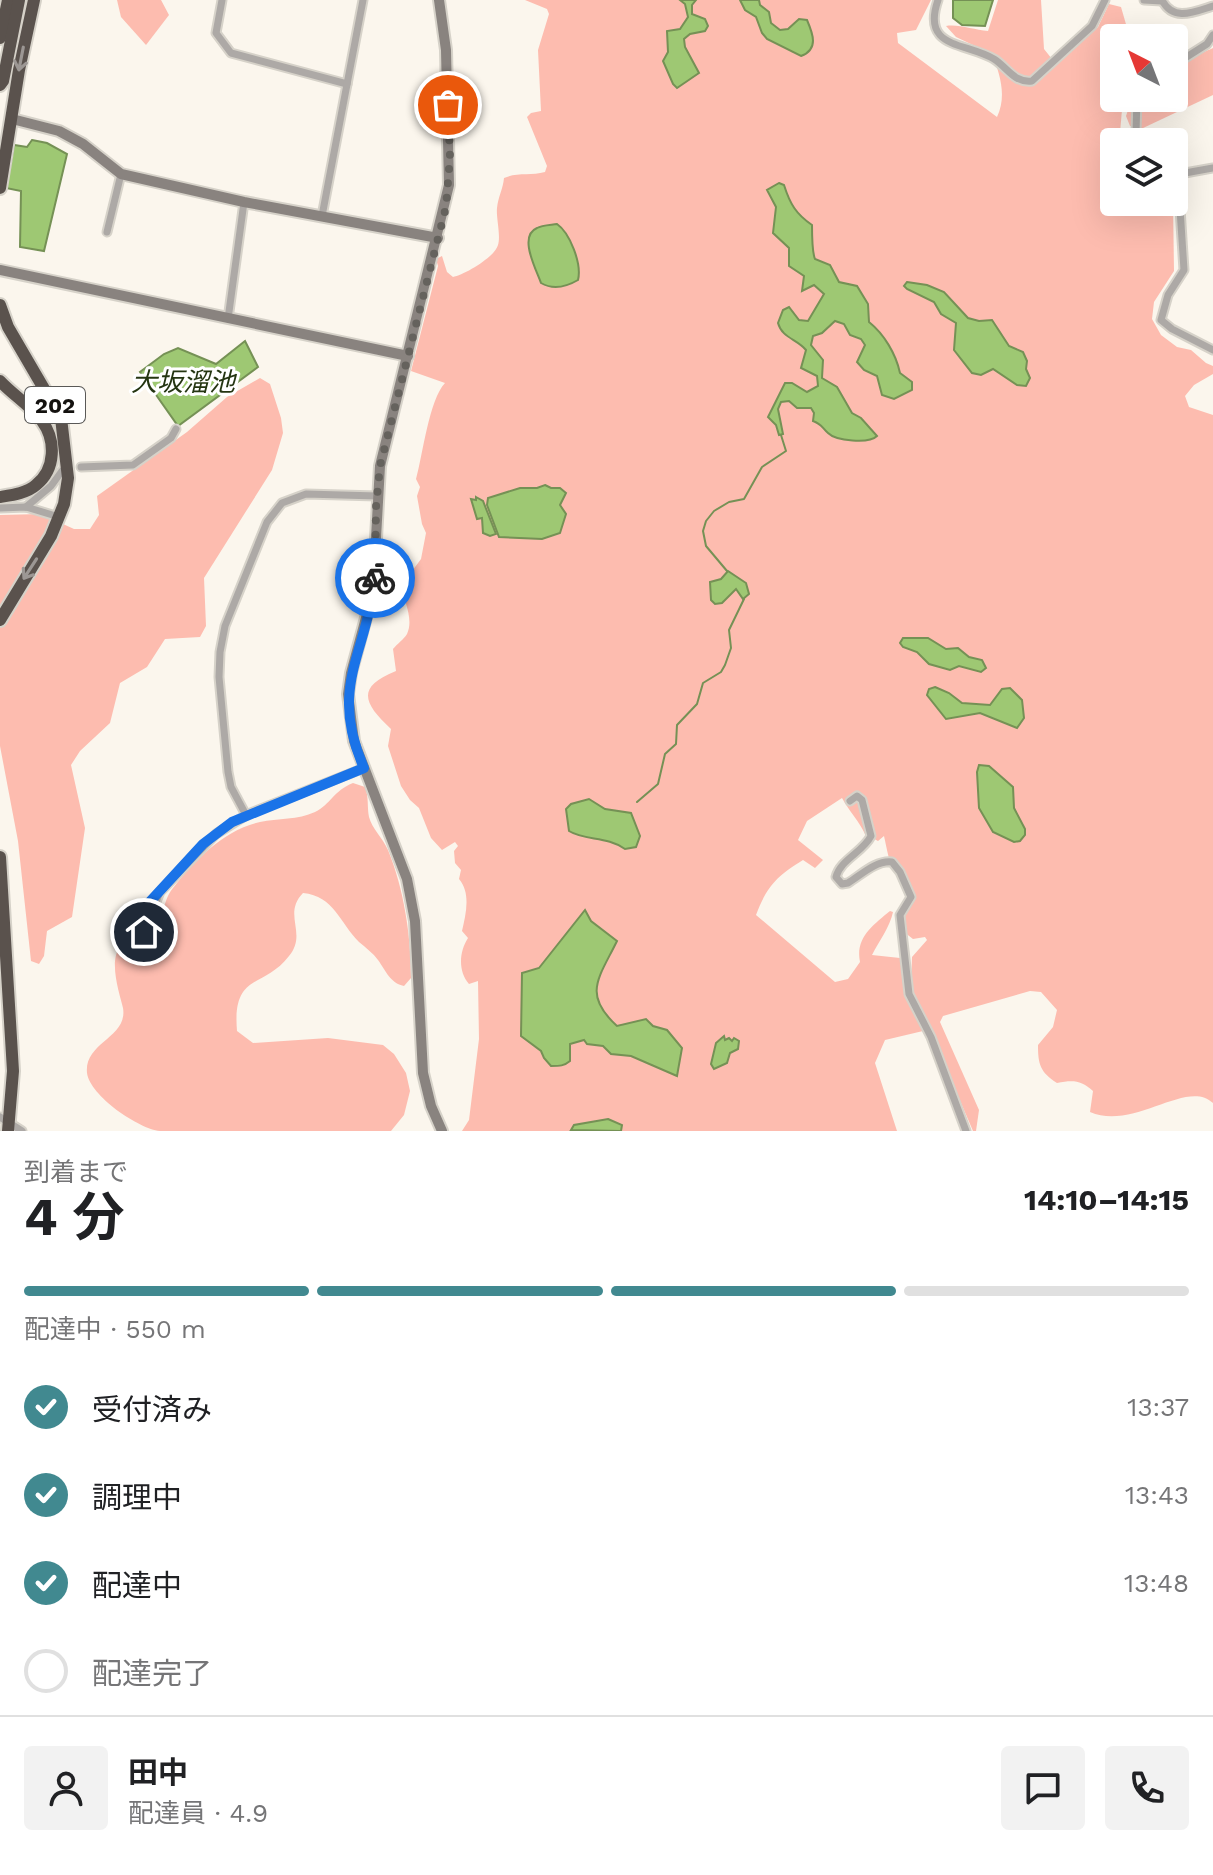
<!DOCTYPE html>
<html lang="ja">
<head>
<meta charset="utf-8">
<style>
	:root { --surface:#fff; --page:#f2f2f2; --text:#202124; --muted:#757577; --line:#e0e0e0; --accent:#418990 }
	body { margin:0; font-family:"Work Sans","Noto Sans JP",sans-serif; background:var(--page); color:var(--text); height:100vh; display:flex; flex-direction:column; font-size:30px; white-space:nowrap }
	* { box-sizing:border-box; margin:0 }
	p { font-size:26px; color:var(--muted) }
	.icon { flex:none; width:44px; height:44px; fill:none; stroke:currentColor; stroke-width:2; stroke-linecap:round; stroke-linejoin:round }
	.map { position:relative; height:1131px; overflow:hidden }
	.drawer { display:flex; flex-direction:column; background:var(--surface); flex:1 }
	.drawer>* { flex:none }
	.needle { width:52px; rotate:318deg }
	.controls { position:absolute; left:1100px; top:24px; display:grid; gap:16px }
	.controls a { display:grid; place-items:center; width:88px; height:88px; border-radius:8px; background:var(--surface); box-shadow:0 8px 32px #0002; font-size:40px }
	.pin { position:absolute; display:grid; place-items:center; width:68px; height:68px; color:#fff; margin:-34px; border:4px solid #fff; border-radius:50%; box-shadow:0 2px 8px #0007 }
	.courier { position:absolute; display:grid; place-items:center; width:80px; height:80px; margin:-40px; border:6px solid #1a73e8; border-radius:50%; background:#fff; color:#222; box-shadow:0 2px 10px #0007 }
	.headline em { font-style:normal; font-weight:700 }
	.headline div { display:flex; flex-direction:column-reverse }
	.headline { display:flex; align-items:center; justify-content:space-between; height:136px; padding:0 24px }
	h1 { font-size:52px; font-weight:700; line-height:60px }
	.bar { display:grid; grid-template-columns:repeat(4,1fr); gap:12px 8px; align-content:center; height:96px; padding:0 24px }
	.bar i { height:10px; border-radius:6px; background:var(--line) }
	.bar .active { background:var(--accent) }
	.bar p { grid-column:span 4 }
	.line { display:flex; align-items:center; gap:20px; padding:0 24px; border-top:2px solid var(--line) }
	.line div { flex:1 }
	.round { display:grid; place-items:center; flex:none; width:84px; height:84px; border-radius:8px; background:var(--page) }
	ol { padding:0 24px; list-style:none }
	li { display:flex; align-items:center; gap:24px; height:88px }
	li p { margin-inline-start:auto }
	li .icon { padding:8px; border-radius:50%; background:var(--accent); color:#fff; stroke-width:4 }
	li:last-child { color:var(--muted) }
	li i { width:44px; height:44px; border:4px solid var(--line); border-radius:50% }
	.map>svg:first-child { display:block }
	.green { fill:#fdbcaf }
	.water { fill:#9ec873; stroke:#759155; stroke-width:2 }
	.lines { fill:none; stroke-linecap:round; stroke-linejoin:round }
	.stream { stroke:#759155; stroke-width:2 }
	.street-casing { stroke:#d6d2c9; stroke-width:11 }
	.secondary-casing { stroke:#d6d2c9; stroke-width:14 }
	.highway-casing { stroke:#d6d2c9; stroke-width:16 }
	.street { stroke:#ada9a6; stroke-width:7 }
	.secondary { stroke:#89837f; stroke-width:10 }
	.highway { stroke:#5a524d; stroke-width:12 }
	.oneway { stroke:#9c9794 }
	.done { stroke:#65625d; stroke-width:8; stroke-dasharray:0 14.4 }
	.route { stroke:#1a73e8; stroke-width:10 }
	.labels { text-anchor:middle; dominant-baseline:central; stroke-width:6; stroke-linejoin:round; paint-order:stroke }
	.shield { fill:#fff; stroke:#5a5957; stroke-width:2 }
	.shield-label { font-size:22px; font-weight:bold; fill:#14120f }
	.water-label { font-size:26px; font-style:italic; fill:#243511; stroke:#fff }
</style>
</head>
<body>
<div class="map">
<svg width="1213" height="1131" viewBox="0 0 1213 1131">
	<rect width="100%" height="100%" fill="#fbf6ed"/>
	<g class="green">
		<path d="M117,0h44l8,15 -23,30 -25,-28z"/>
		<path d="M525,0h406l-15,30 -19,3 1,10 99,74c10,-21 3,-43 -5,-63l-36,-17 -10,-11c13,-2 28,4 42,5l10,-31h43l3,49 12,15 42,-37 11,-23 12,3 9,31h-16v60h9l-3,35 10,9h-16v60h59l1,69 -20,31 -2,17 9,16 16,12 14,3 15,13 7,3v8l-19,11 -9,11 4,11 24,8v688c-26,-25 -79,28 -123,9l3,-21c-12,-11 -20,-11 -36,-8 -17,-11 -19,-19 -19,-38l15,-18 4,-17 -16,-18 -11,-1 -87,25 -3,6 39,88 -3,21h-3l-62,-145 1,-29 15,-17 -2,-3 -12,2 -9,-7 -2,-17 10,-16c-3,-15 -5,-12 -14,-23 -9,-10 -11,-27 -14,-40l-6,5 -13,-7c-6,-13 -16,-23 -23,-36l-35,23 -9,19 25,20 -8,8 -12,-8c-26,16 -36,26 -47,55l79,67 13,-3 12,-17c-5,-24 13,-37 30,-51l3,1c-3,15 -14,29 -21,43l28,3 5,39 18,34 -38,9 -10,23 22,68h-435l7,-11 10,-81 -1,-58 -9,3c-11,-13 -10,-32 -1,-46l-6,-7c4,-17 9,-38 -3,-52l2,-9 -6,-7 -1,-12 4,-5 -3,-4 -13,8 -11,-12 -12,-30 -9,-8 -9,-14 -13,-40 3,-17c-28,-26 -35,-42 5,-58l-3,-22c4,-5 11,-10 14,-15 7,-15 -3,-33 -6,-48l20,-27 5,-26 -4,-9 -5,-28 3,-9 -4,-8c7,-25 13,-79 29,-96l-34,-12 27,-105 -2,-7 6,-3 5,16 6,5c11,-2 42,-20 45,-32 3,-10 -2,-27 -1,-37 1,-11 6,-19 7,-30 13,-6 27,-2 41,-6l2,-6 -20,-49 4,-4 10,-2 -3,-61 11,-36 -2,-5z"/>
		<path d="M1213,48v47l-72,34 -11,-3 -4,-10 6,-18h42c0,-6 -2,-15 0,-21 5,-15 26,-23 39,-29z"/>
		<path d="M260,378l10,6 11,34 2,15 -11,37 -68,108 2,48 -6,11 -35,2 -18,28 -27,16 -10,40 -30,28 -9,14 14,63 -13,89 -25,14 -3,25 -5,8 -8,-3 -13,-120 -18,-95v-231l41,-1 33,15h16l9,-14 -2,-19 90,-64 40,-35z"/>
		<path d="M353,783l12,4c4,10 2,20 4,30 3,12 14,21 19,33 16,39 23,86 23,128l-7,8c-14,-3 -18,-15 -26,-26 -5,-7 -12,-12 -19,-18 -19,-19 -25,-46 -56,-49 -21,22 5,40 -14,63 -25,33 -57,16 -52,75l16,12 75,-5 55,7 11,9 12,19 4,18 -6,24 -13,16c-53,0 -105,0 -158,0 -24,0 -49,0 -73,0 -21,-2 -70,-35 -73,-58 -3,-31 41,-35 36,-65 -4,-18 -21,-63 11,-69 6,-1 12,1 18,-1 12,-13 9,-36 21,-50 22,-28 51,-58 87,-66 18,-4 38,-2 55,-10 16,-8 18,-21 38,-29z"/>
	</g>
	<g class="water">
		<path d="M680,0h16l-4,5v9l13,5 3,7 -3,5 -15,3 -6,5 1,8 14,26 -22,15 -4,-4 -10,-23 5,-9 -1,-21 13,-2 8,-12 -3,-13z"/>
		<path d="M740,0h19l1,5 9,7 2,11 9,7 8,-1 11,-10 8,1c6,14 12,29 -6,36l-34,-17 -5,-6 -6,-16 -11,-7z"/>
		<path d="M953,0h40l-8,26 -23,-1 -9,-7z"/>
		<path d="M32,140l15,3 20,11 -23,97 -24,-4 1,-56 -15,-3 8,-43 13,2z"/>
		<path d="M779,183l5,2c6,19 12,29 28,40 0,9 0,27 3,34l15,6 9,17 18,4 11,18 1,18c15,12 27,32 31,51l12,9v8l-18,9 -12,-4 -5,-19 -13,-6 -7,-8 8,-17 -4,-6 -11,-4 -6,-11 -9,-3 -13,12 -9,3 -2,9 12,15 -1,18 15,9 15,26 9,5 16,18c-8,8 -41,5 -49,-3 -6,-5 -6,-9 -15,-12l1,-8 -3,-5h-14l-8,-7 -8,1 -3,7 5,25 -4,1 -3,-10 -8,-8 17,-34h7l15,9 11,-6 -1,-10 -16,-8 5,-18c-9,-11 -24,-12 -28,-27l5,-13 6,-3 10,13 9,1 16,-27 -10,-9 -12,6 2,-15 -15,-10v-18l-16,-15 3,-26 -9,-17z"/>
		<path d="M557,224c13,9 25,40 21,56 -12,7 -25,10 -37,3 -5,-14 -23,-47 -4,-55 5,-3 14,-3 20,-4z"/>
		<path d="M907,282l20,3 17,7 24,26 11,3 13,-1 17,26 14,6 4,9 -1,8 4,9 -4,8 -9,-1 -24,-16 -12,6 -9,-2 -18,-23 2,-27 -15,-9 -7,-12 -27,-13 -3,-3z"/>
		<path d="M245,341l13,26 -80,59 -38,-54 24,-18 14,-6 38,16z"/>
		<path d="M545,485l6,3h9l6,5 -6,12 6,9 -6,19 -18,6 -43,-2 -12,-32 1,-7 32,-10h17z"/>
		<path d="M476,497l7,4 13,33 -6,2 -7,-3 -1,-15 -5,1 -6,-20 5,1z"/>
		<path d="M728,571l18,12 3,11 -6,5 -7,-10 -14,14 -7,1 -4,-4 -1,-18 11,-3z"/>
		<path d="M903,638h25l18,11 12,-1 11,9 13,3 4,8 -5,4 -22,-6 -9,4 -21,-6 -12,-12 -14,-5 -3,-4z"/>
		<path d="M935,687l14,6 13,10 28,2 12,-16 8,-1 12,12 2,18 -7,10 -37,-15 -34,6 -19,-24 2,-6z"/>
		<path d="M979,765l10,1 24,21 1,21 11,21v6l-5,6 -6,1 -21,-10 -14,-24 -2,-36z"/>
		<path d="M589,799l16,10 26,4 9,23 -4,11 -11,2c-18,-13 -40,-8 -56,-18l-3,-22 5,-5z"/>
		<path d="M585,910l6,11 26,20c-18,37 -35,53 0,85l29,-7 7,7 14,4 15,18 -5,28 -46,-20 -20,-2 -8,-8 -16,-2 -3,-4 -14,4v17c-6,5 -10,5 -19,5l-7,-8 -3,-7 -20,-15 1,-63 17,-5z"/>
		<path d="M724,1036l1,4 4,-2 3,3 2,-3 5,3 -1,8 -8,4 -3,10 -13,6 -3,-5 5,-21z"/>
		<path d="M608,1119l14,6 -1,6 -50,-1 3,-5z"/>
	</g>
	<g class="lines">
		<g class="stream">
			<path d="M727,571l-21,-25 -3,-15 3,-10 8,-10 15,-9 15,-3 18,-32 24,-16 -5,-16"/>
			<path d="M637,802l21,-18 7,-30 11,-10 1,-19 20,-21 6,-21 18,-11 4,-7 6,-17 -2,-18 15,-31"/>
		</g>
		<g class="street-casing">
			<g id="street">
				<path d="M222,0l-6,33 15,20 116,31"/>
				<path d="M938,0c-17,49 27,42 56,59 14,9 20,24 38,22l60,-55 13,-26"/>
				<path d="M1144,0l18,1"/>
				<path d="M1162,0c11,22 32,12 51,6"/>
				<path d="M1174,65l33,-21 6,-9"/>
				<path d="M1137,98l-1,35 6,9"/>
				<path d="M1174,175l4,3 6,92 -16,25 -7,25 11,9 41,21"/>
				<path d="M1174,175l39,-7"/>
				<path d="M322,216l41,-216"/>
				<path d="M107,232l14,-58"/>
				<path d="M228,319l16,-117"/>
				<path d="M81,467l52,-2 38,-27 5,-9"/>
				<path d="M26,507l25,-21 11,-15"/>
				<path d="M0,508l26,-1 33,10"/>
				<path d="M850,801l7,-5 5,4 9,36c-8,16 -31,24 -35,41l6,7 6,-1c13,-8 28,-23 44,-21l8,10 11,25 -11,18 9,79 22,43 35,94"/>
				<path d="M246,815l-15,-28 -3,-15 -9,-95 1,-25 5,-26 42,-104 15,-19 24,-9 71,2"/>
				<path d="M160,892l-20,23 -1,12 5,5 8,-1 5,-6 -4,-16 7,-17 56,-58 32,-20 116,-46"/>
				<path d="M0,1117l22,14"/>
			</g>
		</g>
		<g class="secondary-casing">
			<g id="secondary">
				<path d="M439,0l7,50 3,135 -69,281 -7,126 -22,81 -3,21 6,47 53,138 8,42 8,152 8,33 11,25"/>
				<path d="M12,119l47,12 24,13 38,30 123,28 194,36"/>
				<path d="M0,270l408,86"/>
			</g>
		</g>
		<g class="highway-casing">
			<g id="highway">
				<path d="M0,38l8,-38"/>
				<path d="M0,85l3,-4 16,-81"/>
				<path d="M0,188l19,-118 15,-70"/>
				<path d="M0,305l8,22 53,91 7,60 -4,26 -13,32 -51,84"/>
				<path d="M0,381c13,14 30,24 42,40 14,19 14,48 -6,64 -9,8 -24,10 -36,12"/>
				<path d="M0,857l13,214 -5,60"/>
			</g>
		</g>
		<use href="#street" class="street"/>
		<use href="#secondary" class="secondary"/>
		<use href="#highway" class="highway"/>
	</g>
	<defs><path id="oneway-shaft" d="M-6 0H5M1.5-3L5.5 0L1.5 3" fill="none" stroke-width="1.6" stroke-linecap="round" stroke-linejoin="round" transform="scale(2)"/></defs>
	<g class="oneway">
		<use href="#oneway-shaft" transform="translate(21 59) rotate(101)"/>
		<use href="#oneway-shaft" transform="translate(30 569) rotate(123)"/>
	</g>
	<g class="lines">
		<path class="done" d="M375,578l1,-71 4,-41 66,-259 4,-50 -2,-52"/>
		<path class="route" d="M144,932l-5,-5 1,-12 5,-8 58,-63 29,-22 132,-54c-36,-82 3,-114 11,-190"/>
	</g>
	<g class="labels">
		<rect class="shield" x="25" y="387" width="60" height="36" rx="6"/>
		<g class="shield-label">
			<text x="55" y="405">202</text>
		</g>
		<g class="water-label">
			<text x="183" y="382">大坂溜池</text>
		</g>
	</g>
</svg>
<div class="controls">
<a><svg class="needle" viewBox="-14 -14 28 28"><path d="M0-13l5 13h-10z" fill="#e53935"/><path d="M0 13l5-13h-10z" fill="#757577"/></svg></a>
<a><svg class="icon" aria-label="layers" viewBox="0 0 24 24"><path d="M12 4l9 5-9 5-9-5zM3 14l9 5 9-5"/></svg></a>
</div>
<div class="pin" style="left:448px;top:105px;background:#ea580c"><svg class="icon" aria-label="bag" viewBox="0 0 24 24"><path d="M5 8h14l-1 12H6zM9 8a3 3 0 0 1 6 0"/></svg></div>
<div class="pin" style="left:144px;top:932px;background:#1f2937"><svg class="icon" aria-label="home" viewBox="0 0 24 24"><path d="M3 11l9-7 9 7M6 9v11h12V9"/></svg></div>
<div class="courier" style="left:375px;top:578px"><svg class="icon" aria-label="bike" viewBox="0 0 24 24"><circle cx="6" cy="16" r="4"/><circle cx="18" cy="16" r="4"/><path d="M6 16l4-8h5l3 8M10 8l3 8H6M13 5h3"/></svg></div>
</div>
<section class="drawer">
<div class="headline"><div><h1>4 分</h1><p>到着まで</p></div><em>14:10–14:15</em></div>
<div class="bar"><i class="active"></i><i class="active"></i><i class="active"></i><i></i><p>配達中 · 550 m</p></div>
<ol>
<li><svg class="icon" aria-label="check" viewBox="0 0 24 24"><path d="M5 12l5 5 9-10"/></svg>受付済み<p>13:37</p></li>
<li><svg class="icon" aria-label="check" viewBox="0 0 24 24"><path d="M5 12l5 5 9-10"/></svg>調理中<p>13:43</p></li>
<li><svg class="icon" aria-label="check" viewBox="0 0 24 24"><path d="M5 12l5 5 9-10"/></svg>配達中<p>13:48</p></li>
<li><i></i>配達完了</li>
</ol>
<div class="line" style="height:144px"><a class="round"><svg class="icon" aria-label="person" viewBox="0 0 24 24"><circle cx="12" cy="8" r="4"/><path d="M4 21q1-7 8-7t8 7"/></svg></a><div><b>田中</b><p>配達員 · 4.9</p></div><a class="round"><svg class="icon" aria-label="chat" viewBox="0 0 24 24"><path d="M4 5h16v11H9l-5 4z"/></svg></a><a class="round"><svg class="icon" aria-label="phone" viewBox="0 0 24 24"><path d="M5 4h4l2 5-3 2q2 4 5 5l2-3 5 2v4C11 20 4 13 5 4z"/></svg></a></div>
</section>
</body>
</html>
